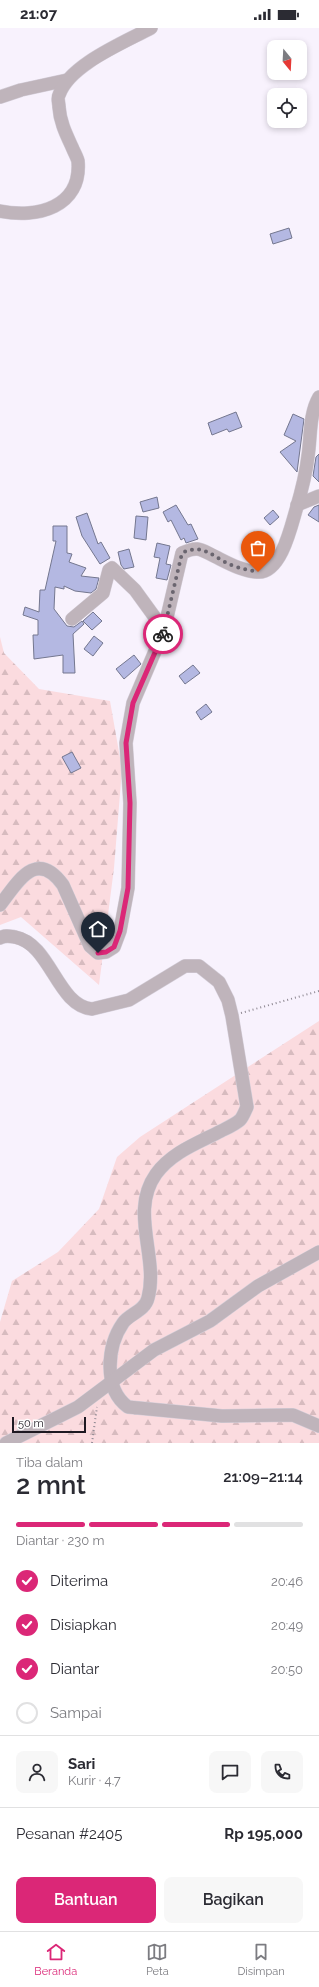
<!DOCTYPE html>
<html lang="id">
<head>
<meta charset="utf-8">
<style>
	:root { --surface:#fff; --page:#f7f7f7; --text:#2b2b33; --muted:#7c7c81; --line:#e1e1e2; --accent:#db2777 }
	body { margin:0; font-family:Raleway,sans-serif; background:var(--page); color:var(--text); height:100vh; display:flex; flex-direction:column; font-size:15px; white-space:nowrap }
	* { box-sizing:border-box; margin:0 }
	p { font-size:13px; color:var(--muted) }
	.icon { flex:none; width:22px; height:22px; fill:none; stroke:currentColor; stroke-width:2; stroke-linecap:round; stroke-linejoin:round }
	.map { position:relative; height:1415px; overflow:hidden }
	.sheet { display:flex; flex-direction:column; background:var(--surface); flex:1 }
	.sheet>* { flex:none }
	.needle { width:26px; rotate:162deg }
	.fabs { position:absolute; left:267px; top:12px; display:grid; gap:8px }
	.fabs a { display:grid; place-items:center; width:40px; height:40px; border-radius:8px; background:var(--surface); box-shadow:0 2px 6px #0003; font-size:20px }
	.scale { position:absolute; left:12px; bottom:10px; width:74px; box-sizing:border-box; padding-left:4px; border:2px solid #1e1922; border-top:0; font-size:11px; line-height:14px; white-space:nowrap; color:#1e1922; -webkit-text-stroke:3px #fff; paint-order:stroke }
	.pin { position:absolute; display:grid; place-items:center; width:34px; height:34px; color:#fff; margin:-41px -17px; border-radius:50% 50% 50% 0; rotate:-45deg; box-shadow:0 0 4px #0007 }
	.pin .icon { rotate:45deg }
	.courier { position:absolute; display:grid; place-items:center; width:40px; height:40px; margin:-20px; border:3px solid #db2777; border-radius:50%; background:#fff; color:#222; box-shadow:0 1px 5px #0007 }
	.summary em { font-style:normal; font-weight:600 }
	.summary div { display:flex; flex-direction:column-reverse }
	.summary { display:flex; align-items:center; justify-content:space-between; height:68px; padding:0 16px }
	h1 { font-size:26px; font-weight:600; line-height:30px }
	.bar { display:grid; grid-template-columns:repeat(4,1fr); gap:6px 4px; align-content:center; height:48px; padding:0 16px }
	.bar i { height:5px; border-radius:3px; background:var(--line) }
	.bar .active { background:var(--accent) }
	.bar p { grid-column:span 4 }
	.line { display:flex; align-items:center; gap:10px; padding:0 16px; border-top:1px solid var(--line) }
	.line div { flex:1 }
	.round { display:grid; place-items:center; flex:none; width:42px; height:42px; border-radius:8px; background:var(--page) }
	ol { padding:0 16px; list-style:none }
	li { display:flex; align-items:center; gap:12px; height:44px }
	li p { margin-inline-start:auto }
	li .icon { padding:4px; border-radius:50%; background:var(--accent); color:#fff; stroke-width:4 }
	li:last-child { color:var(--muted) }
	li i { width:22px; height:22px; border:2px solid var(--line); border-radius:50% }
	.button { display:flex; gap:8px; margin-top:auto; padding:8px 16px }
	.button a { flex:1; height:46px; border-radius:8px; background:var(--accent); color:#fff; font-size:16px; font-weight:600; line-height:46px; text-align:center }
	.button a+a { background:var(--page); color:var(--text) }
	.status { display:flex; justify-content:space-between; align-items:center; height:28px; padding:0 20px; background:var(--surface); direction:ltr }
	.status svg { height:11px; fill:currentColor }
	.menu { display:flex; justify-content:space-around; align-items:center; height:56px; border-top:1px solid var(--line); background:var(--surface); font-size:11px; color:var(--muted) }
	.menu a { display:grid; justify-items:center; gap:2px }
	.menu .active { color:var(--accent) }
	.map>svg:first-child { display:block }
	.forest { fill:url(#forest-firs) }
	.building { fill:#b4b8e2; stroke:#74778f }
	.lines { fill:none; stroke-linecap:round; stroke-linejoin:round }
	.minor-casing { stroke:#d5cfda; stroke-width:14 }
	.path { stroke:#8d8791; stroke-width:2; stroke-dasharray:1 3; stroke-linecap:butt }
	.minor { stroke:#bfb4bb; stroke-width:13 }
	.done { stroke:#6a656f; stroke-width:4; stroke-dasharray:0 7.2 }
	.route { stroke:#db2777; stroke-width:5 }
</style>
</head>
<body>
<div class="status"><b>21:07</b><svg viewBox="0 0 49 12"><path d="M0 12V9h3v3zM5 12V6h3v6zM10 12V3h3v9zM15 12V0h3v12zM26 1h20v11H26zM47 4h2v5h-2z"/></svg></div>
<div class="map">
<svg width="319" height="1415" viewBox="0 0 319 1415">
	<defs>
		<pattern id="forest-firs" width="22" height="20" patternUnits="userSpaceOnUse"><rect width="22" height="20" fill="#fbdbdf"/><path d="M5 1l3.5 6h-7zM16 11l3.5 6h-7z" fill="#d7bbbf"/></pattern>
	</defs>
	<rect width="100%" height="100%" fill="#f8f2fd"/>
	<g class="forest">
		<path d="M0,609l4,16 35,36 71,12 12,68 -8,99 -15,117 -78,-68 -21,8z"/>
		<path d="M319,993v422h-319v-121l12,-41 46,-29 41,-43 18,-52 23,-20z"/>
	</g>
	<g class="building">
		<path d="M289,200l3,10 -19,6 -3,-10z"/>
		<path d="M236,384l6,15 -13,5 -2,-3 -15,6 -4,-12z"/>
		<path d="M293,386l11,5 -7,53 -17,-20 16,-11 -12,-6z"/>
		<path d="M319,426v28l-6,-6 3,-19z"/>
		<path d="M157,469l2,11 -16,4 -3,-10z"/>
		<path d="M176,477l12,20 3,-1 7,15 -12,4 -2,-5 -3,2 -10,-20 -3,2 -5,-10z"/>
		<path d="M319,477v17l-11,-7 6,-8z"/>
		<path d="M273,482l6,7 -9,8 -6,-7z"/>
		<path d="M87,485l11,31 3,-2 9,16 -10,6 -18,-28 -6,-19z"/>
		<path d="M136,488l12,1 -2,23 -12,-2z"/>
		<path d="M53,498h14v27l5,1 -3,8 17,6 -5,8 18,2 -3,11 -5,4 -16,-2 -11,-5v3l-9,-2 -1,22 13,17 7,1 8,-6 2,3 -11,10 2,39h-12v-18l-29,4 -1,-24h5v-15l-15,-5 2,-8 14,5 1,-22h5l11,-49h-3z"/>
		<path d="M157,515l13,3 -4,18 5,1 -4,15 -11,-2 4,-20 -6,-1z"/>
		<path d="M129,521l5,18 -10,2 -3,-4 -3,-13z"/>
		<path d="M93,584l9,9 -10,9 -9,-9z"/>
		<path d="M94,608l9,7 -10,13 -9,-7z"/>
		<path d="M134,627l7,9 -17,15 -8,-10z"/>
		<path d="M193,637l7,8 -15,11 -6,-8z"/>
		<path d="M206,676l6,8 -11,8 -5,-8z"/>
		<path d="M72,724l9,16 -10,5 -9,-16z"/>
	</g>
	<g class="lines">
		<g class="minor-casing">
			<g id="minor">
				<path d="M0,69l21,-7 46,-10"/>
				<path d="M0,183c37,8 82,-4 78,-50 -1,-4 -4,-9 -6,-14 -6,-13 -12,-25 -13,-40 0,-4 -2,-9 0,-12 10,-30 64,-52 92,-67"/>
				<path d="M297,477l22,-9"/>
				<path d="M72,591l31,-26 6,-23 3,-2 23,22 29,40"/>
				<path d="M0,877c18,-23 36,-57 63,-20l27,61 8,7 8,-1 8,-5 6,-16 8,-43 2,-85 -4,-60 7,-40 31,-73 18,-77c17,-8 19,-3 34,4 12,6 28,15 43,15 22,0 32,-45 37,-62 5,-17 10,-36 12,-54 3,-19 1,-42 11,-59"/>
				<path d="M0,910c5,-3 9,-2 15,-1 36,7 42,69 77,72l37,-9 56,-34h14l20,16 9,18 4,16 15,91c-2,4 -4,10 -7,13 -6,5 -13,8 -19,11 -23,12 -49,21 -65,43 -27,38 3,83 -8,124 -3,13 -19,16 -25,25 -16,23 -20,66 5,84l94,9 71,-1 26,11"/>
				<path d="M6,1415l72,-36 76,-57 56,-29 48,-35 61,-34"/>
			</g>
		</g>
		<g class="path">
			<path d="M241,985l78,-22"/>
			<path d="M92,1415l5,-36"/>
		</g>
		<use href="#minor" class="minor"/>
	</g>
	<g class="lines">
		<path class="done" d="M163,606l19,-81c22,-11 32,6 52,13 8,3 16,4 24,6"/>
		<path class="route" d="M98,925l8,-1 8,-5 6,-16 8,-43 2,-85 -4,-60 7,-40 30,-69"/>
	</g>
</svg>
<div class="fabs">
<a><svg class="needle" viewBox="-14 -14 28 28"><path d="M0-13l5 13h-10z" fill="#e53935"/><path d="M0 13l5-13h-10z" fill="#7c7c81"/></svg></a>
<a><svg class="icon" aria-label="locate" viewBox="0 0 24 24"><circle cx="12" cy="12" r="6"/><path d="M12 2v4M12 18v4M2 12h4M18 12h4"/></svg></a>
</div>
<div class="scale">50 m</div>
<div class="pin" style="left:258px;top:544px;background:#ea580c"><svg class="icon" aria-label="bag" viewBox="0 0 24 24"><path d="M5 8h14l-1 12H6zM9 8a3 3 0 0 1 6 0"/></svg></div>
<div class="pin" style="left:98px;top:925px;background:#1f2937"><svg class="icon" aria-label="home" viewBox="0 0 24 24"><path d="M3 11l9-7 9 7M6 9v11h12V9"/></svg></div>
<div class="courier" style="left:163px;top:606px"><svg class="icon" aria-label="bike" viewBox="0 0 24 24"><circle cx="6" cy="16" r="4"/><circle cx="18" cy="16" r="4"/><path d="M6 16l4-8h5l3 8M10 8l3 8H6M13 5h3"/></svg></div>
</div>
<section class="sheet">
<div class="summary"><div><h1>2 mnt</h1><p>Tiba dalam</p></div><em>21:09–21:14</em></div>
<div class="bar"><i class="active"></i><i class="active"></i><i class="active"></i><i></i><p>Diantar · 230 m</p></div>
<ol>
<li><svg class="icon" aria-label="check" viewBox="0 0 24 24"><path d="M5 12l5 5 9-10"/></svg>Diterima<p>20:46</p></li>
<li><svg class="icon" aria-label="check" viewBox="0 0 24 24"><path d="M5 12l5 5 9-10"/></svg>Disiapkan<p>20:49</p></li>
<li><svg class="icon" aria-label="check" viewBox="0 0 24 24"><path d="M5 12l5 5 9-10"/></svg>Diantar<p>20:50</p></li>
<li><i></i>Sampai</li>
</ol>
<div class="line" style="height:72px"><a class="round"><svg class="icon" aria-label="person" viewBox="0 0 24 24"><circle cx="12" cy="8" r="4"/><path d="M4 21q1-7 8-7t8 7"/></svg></a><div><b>Sari</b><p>Kurir · 4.7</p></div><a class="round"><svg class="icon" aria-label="chat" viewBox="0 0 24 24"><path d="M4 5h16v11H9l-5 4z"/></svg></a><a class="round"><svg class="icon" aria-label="phone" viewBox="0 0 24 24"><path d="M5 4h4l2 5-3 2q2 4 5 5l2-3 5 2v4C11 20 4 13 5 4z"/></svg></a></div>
<div class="line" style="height:52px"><div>Pesanan #2405</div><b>Rp 195,000</b></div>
<div class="button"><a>Bantuan</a><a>Bagikan</a></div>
</section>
<nav class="menu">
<a class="active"><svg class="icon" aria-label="home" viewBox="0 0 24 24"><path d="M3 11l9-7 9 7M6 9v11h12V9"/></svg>Beranda</a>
<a><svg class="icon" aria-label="map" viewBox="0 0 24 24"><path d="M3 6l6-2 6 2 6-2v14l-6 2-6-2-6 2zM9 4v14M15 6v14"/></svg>Peta</a>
<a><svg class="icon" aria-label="saved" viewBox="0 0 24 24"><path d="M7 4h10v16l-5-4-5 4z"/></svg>Disimpan</a>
</nav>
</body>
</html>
